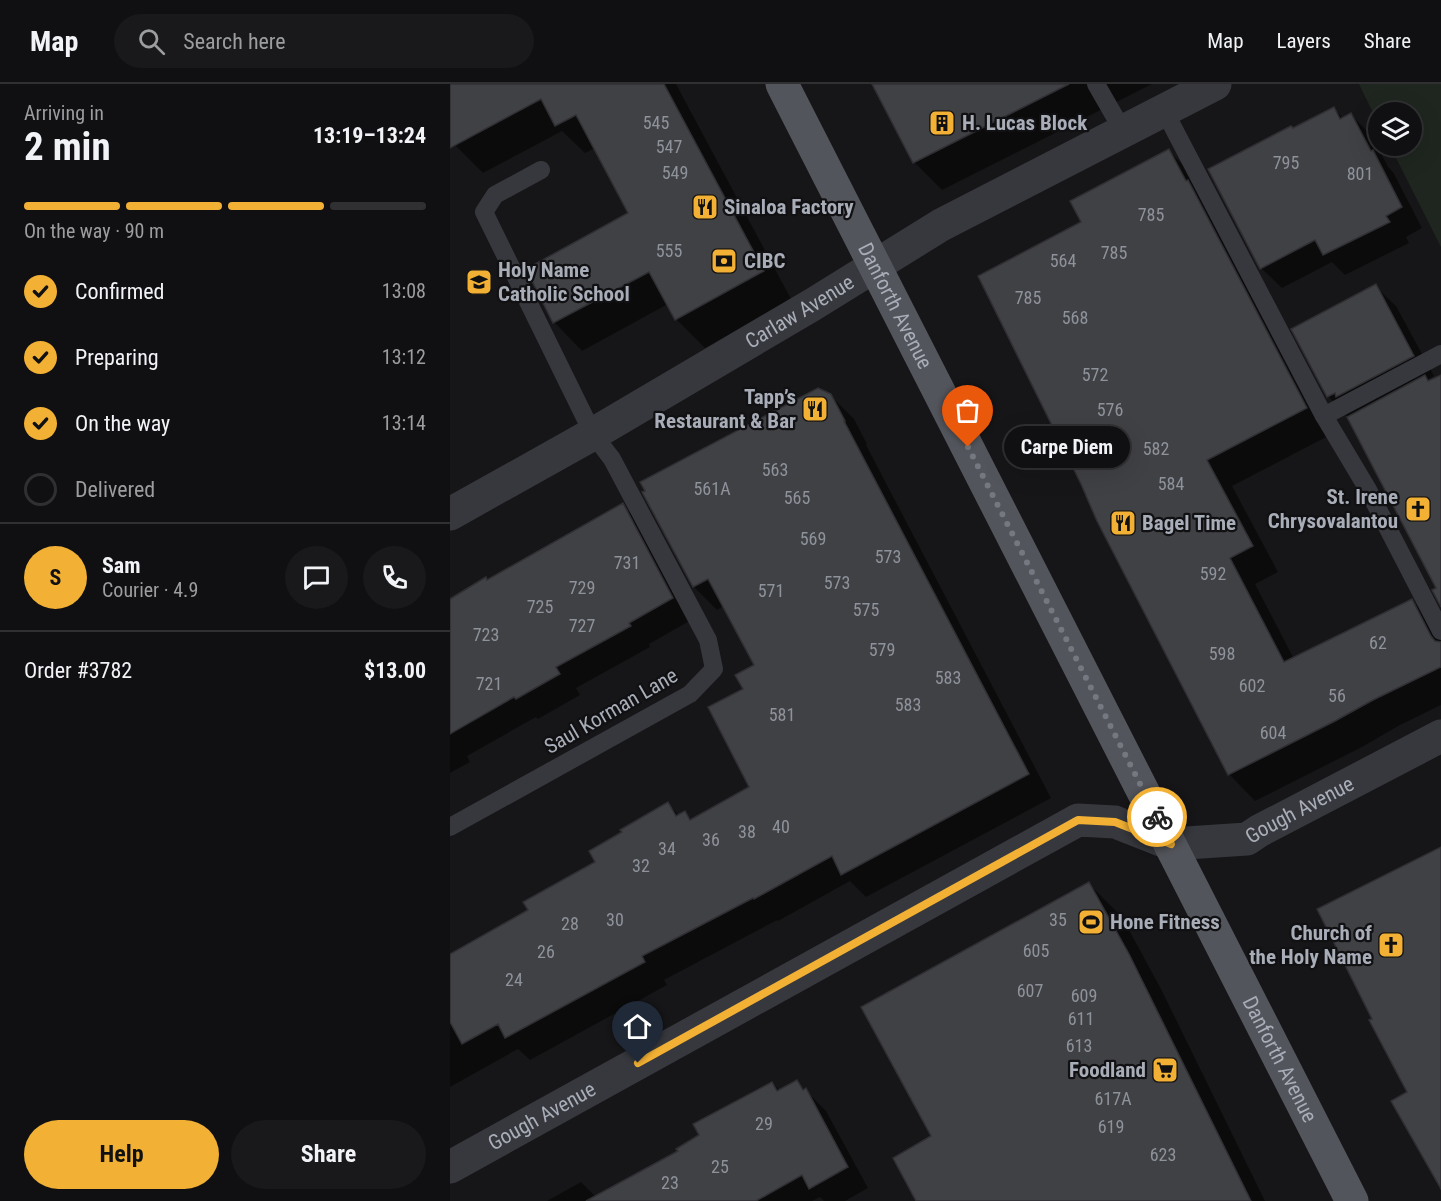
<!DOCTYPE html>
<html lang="en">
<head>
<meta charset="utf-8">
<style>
	:root { --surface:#101012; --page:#19191b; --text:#f1f3f6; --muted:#9c9d9f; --line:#303032; --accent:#f2b134 }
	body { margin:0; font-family:"Roboto Condensed",sans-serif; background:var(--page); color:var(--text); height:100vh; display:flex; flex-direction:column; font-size:22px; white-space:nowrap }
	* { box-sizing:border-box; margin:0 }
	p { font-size:20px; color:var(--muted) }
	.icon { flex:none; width:33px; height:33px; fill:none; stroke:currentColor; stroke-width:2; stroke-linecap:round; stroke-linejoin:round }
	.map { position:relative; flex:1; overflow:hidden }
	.panel { display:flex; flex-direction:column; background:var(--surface); width:450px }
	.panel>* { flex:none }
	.fabs { position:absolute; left:918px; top:18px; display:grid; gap:12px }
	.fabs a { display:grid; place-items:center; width:54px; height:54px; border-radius:50%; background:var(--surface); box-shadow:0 6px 24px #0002,0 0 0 2px var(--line); font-size:30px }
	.pin { position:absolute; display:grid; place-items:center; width:51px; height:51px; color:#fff; margin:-62px -26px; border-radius:50% 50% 50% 0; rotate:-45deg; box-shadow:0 0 6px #0007 }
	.pin .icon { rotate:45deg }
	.courier { position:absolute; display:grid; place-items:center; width:60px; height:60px; margin:-30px; border:4px solid #f2b134; border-radius:50%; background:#fff; color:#222; box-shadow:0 2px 8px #0007 }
	.bubble { position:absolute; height:42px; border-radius:21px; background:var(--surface); box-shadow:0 6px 24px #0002,0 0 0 2px var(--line); font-size:20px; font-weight:700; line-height:42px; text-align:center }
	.overview em { font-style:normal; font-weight:700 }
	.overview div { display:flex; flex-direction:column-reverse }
	.overview { display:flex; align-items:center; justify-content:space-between; height:102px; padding:0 24px }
	h1 { font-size:39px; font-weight:700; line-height:45px }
	.bar { display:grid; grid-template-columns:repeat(4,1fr); gap:9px 6px; align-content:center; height:72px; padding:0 24px }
	.bar i { height:8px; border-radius:4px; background:var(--line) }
	.bar .selected { background:var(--accent) }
	.bar p { grid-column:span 4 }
	.line { display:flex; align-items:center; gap:15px; padding:0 24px; border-top:2px solid var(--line) }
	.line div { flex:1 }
	.round { display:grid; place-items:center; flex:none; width:63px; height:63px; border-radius:32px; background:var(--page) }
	ol { padding:0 24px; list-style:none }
	li { display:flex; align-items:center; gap:18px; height:66px }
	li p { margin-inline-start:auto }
	li .icon { padding:6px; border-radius:50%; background:var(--accent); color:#111; stroke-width:4 }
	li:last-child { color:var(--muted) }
	li i { width:33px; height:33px; border:3px solid var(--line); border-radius:50% }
	.button { display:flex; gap:12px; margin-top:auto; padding:12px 24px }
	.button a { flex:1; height:69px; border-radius:36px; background:var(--accent); color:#111; font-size:24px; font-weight:700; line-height:69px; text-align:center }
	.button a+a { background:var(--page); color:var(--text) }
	header { display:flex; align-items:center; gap:36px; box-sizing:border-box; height:84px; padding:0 30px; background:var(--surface); border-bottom:2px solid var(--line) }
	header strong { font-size:28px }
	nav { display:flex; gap:33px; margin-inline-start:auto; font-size:21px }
	.search { width:420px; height:54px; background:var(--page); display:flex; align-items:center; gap:15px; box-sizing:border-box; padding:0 21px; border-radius:33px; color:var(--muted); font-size:22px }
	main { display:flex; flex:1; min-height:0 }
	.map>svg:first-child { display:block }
	.green { fill:#1e261f }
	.shadow { fill:#0007 }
	.building { fill:#404145; stroke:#303034; stroke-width:1.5 }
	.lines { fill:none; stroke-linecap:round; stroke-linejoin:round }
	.service { stroke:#37383d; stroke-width:18 }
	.minor { stroke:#37383d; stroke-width:33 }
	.primary { stroke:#53555c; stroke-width:33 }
	.done { stroke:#757880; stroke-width:6; stroke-dasharray:0 10.8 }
	.route { stroke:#f2b134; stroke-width:8 }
	.labels { text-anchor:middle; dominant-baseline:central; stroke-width:4.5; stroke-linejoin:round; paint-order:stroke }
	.number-label { font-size:18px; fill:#8e929b }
	.poi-label { font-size:21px; font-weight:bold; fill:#a8adb8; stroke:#111113; text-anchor:start }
	.street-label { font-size:21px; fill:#a8adb8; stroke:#111113 }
</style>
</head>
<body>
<header>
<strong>Map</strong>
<div class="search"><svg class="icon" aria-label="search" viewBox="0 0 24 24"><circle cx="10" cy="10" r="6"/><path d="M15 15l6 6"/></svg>Search here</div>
<nav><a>Map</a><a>Layers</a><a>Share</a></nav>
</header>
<main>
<section class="panel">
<div class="overview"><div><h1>2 min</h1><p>Arriving in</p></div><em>13:19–13:24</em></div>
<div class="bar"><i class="selected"></i><i class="selected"></i><i class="selected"></i><i></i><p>On the way · 90 m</p></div>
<ol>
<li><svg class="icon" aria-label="check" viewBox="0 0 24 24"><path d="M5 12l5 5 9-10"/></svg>Confirmed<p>13:08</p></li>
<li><svg class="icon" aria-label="check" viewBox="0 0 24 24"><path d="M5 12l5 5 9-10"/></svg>Preparing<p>13:12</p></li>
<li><svg class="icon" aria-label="check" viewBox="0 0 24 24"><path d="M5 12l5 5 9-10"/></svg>On the way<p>13:14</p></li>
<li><i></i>Delivered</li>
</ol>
<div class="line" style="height:108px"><b class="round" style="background:var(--accent);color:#111">S</b><div><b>Sam</b><p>Courier · 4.9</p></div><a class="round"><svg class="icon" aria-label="chat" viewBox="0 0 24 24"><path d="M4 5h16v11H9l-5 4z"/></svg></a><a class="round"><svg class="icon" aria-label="phone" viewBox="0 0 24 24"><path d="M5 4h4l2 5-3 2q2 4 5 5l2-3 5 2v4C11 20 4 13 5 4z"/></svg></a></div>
<div class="line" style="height:78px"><div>Order #3782</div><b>$13.00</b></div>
<div class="button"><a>Help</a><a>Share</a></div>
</section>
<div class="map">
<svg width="991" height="1117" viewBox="0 0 991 1117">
	<rect width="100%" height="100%" fill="#161618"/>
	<path class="green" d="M909,0h82v163l-51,-101h22v-34h-34v11z"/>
	<g class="shadow">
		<path d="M0,0h226l115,215 -86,49 -29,-29 -8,-15 -86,47 -28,-29 76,-108 -35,-66 -10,5 -23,-22 -79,42 -28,-28 -5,-10z"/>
		<path d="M424,0h278l-210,106 -28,-28z"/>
		<path d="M884,25l10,10 7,-4 21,21 16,31 5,5 29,56 -16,9 3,6 -64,32 -13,-13 -50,26 -21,-20 32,-138z"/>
		<path d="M719,67l26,26 137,257 -100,52 46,86 -23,12 39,75 118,-58 26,26 3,6v72l-41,20 -38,22 -107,54 -26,-27 -131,-254 -15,-297z"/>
		<path d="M925,202l21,20 38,70 -7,4 3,2 11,1v220l-3,-15 -90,-171 -20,-21z"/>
		<path d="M380,311l24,24 13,25 -1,1 185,353 -185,99 -16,-16 -72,40 -1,-1 -113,60 3,5 -137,75 -12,-11 -68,38v-133l80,-43 68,-49 70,-58 12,12 5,-3 7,7 59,-32 -6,-98 11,-24 -32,-60 -7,4 -23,-23 -50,-94z"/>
		<path d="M172,421l21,21 50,93 -44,25 1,3 -74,41 4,7 -42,24 -2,-2 -69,39 3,6 -20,11v-172z"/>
		<path d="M639,800l33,33 39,72 104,212h-348l16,-64z"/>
		<path d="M347,998l29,29 42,77 -23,13h-21l-4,-4 -8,4h-265l34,-19 15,15 84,-45 92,-69 8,8z"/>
	</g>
	<g class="building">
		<path d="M0,0h214l100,187 -89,49 -26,-48 -96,51 -27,-54 102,-56 -52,-98 -21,11 -14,-27 -91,49z"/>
		<path d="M422,0h197l-156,79z"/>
		<path d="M884,23l6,12 11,-6 20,38 2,-1 29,57 -16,9 4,6 -67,33 -8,-15 -55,29 -52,-100 83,-43 2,2z"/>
		<path d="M719,65l17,32 2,-1 119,228 -100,52 46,86 -23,12 54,104 128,-63 19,37 4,5 6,1v25l-68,33 -38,21 -107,54 -131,-254 -16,-37 -103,-208 103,-54 -11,-21z"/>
		<path d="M926,200l38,72 -78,41 -1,-4 -8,4 -36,-68z"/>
		<path d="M975,291l3,6 13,-6v232l-9,-17 4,-2 -89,-171z"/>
		<path d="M368,304l13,6 14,27h-1l185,353 -188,101 -9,-19 -78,43 -1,-1 -111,58 3,6 -140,76 -7,-14 -36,20 -12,-22v-68l78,-44 -5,-8 72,-40 -6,-11 33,-19 -2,-2 48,-28 8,14 9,-5 5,9 59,-33 -41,-80 35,-18 -8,-14 19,-10 -46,-86 -15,8 -51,-95 3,-1 -5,-9z"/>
		<path d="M173,419l50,95 -44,25 2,3 -75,41 4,7 -44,25 -2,-2 -64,37v-135l36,-22 1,3z"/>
		<path d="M991,763v342l-50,-88 16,-9 -38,-72 3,-1 -55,-110z"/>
		<path d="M639,798l40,72 122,247h-335l-23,-43 38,-22 -70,-129z"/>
		<path d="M347,996l6,10 3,-2 42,79 -39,22 -7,-14 -46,26h-170l92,-50 -2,-2 23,-14 -6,-11 79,-42 5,9z"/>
	</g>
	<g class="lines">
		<g class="service">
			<path d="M646,0l27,47"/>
			<path d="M714,26l160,306 43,72 74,143"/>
			<path d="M874,332l117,-62"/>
			<path d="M0,743l240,-133 24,-25 -6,-29 -96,-181 -19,-25 -109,-222 11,-17 46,-25"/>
		</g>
		<g class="minor">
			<path id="s1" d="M0,430l143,-80 219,-129 129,-80 274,-141"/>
			<path id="s2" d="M0,1083l628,-347 37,2 56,22 76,-5 12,-8 182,-95"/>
		</g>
		<path class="primary" id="s3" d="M332,0l570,1117"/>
	</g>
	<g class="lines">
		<path class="done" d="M518,363l189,370"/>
		<path class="route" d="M188,979l440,-243 37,2 56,22 -14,-27"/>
	</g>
	<defs>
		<g id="building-square" transform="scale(1.35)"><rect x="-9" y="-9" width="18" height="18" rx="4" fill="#f2b134" stroke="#111113"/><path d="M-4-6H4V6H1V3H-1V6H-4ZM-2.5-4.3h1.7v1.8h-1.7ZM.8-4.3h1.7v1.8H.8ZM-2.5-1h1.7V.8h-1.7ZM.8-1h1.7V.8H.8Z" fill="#111"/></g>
		<g id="restaurant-square" transform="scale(1.35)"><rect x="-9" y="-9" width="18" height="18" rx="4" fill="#f2b134" stroke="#111113"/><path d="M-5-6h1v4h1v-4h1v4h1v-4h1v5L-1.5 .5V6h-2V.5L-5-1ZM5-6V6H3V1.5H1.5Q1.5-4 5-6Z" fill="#111"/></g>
		<g id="bank-square" transform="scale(1.35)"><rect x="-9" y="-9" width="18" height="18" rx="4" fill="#f2b134" stroke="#111113"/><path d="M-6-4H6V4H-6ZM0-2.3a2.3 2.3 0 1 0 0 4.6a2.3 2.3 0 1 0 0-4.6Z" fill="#111"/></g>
		<g id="school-square" transform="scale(1.35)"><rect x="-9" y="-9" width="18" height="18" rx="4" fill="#f2b134" stroke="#111113"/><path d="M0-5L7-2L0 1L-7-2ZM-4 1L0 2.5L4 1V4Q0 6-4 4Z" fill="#111"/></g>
		<g id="church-square" transform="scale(1.35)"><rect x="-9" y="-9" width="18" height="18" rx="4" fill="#f2b134" stroke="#111113"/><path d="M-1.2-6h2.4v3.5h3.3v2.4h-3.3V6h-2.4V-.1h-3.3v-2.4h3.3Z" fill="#111"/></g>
		<g id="stadium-square" transform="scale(1.35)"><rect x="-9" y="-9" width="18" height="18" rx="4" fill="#f2b134" stroke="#111113"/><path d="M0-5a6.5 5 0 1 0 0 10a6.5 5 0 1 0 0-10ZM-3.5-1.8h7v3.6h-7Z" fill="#111"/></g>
		<g id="supermarket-square" transform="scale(1.35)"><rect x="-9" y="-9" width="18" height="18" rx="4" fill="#f2b134" stroke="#111113"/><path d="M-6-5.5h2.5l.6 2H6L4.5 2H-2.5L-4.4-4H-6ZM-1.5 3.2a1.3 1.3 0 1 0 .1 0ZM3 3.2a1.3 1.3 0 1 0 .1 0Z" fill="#111"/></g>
	</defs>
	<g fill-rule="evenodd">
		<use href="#building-square" x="492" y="39"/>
		<use href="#restaurant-square" x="255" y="123"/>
		<use href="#bank-square" x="274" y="177"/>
		<use href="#school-square" x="29" y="198"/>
		<use href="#restaurant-square" x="365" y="325"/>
		<use href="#church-square" x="968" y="425"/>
		<use href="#restaurant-square" x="673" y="439"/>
		<use href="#stadium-square" x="641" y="838"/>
		<use href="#church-square" x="941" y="861"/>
		<use href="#supermarket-square" x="715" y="986"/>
	</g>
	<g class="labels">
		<g class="number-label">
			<text x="206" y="38">545</text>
			<text x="219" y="62">547</text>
			<text x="836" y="78">795</text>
			<text x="225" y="88">549</text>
			<text x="910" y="89">801</text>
			<text x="701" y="130">785</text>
			<text x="219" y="166">555</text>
			<text x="664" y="168">785</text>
			<text x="613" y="176">564</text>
			<text x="578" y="213">785</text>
			<text x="625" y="233">568</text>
			<text x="645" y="290">572</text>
			<text x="660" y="325">576</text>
			<text x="706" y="364">582</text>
			<text x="325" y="385">563</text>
			<text x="721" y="399">584</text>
			<text x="262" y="404">561A</text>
			<text x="347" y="413">565</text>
			<text x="363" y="454">569</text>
			<text x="438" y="472">573</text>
			<text x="177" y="478">731</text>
			<text x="763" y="489">592</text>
			<text x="387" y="498">573</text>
			<text x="132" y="503">729</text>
			<text x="321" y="506">571</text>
			<text x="90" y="522">725</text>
			<text x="416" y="525">575</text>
			<text x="132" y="541">727</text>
			<text x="36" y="550">723</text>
			<text x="928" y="558">62</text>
			<text x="432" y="565">579</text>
			<text x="772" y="569">598</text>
			<text x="498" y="593">583</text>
			<text x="39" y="599">721</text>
			<text x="802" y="601">602</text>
			<text x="887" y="611">56</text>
			<text x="458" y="620">583</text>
			<text x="332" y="630">581</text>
			<text x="823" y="648">604</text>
			<text x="331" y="742">40</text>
			<text x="297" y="747">38</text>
			<text x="261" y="755">36</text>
			<text x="217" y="764">34</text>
			<text x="191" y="781">32</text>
			<text x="165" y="835">30</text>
			<text x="608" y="835">35</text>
			<text x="120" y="839">28</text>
			<text x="586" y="866">605</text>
			<text x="96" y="867">26</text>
			<text x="64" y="895">24</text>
			<text x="580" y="906">607</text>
			<text x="634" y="911">609</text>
			<text x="631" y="934">611</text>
			<text x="629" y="961">613</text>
			<text x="663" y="1014">617A</text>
			<text x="314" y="1039">29</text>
			<text x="661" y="1042">619</text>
			<text x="713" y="1070">623</text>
			<text x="270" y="1082">25</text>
			<text x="220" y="1098">23</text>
		</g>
		<g class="poi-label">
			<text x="512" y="39">H. Lucas Block</text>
			<text x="274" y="123">Sinaloa Factory</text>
			<text x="294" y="177">CIBC</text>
			<text x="48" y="186">Holy Name<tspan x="48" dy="24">Catholic School</tspan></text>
			<text x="346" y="313" text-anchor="end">Tapp’s<tspan x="346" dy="24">Restaurant &amp; Bar</tspan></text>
			<text x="948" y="413" text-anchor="end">St. Irene<tspan x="948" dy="24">Chrysovalantou</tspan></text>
			<text x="692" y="439">Bagel Time</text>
			<text x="660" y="838">Hone Fitness</text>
			<text x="922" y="849" text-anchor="end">Church of<tspan x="922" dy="24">the Holy Name</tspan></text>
			<text x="696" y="986" text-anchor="end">Foodland</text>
		</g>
		<g class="street-label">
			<text stroke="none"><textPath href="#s3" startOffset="249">Danforth Avenue</textPath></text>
			<text stroke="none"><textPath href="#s1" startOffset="404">Carlaw Avenue</textPath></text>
			<text transform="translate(161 627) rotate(-30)">Saul Korman Lane</text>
			<text stroke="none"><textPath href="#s2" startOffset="951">Gough Avenue</textPath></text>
			<text stroke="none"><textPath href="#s3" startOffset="1095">Danforth Avenue</textPath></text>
			<text stroke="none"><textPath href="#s2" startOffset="105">Gough Avenue</textPath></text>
		</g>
	</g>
</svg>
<div class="fabs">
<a><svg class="icon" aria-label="layers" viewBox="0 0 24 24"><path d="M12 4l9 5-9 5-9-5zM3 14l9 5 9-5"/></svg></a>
</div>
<div class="pin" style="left:518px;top:363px;background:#ea580c"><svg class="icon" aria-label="bag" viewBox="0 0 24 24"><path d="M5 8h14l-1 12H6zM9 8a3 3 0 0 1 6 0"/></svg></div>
<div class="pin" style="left:188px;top:979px;background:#1f2937"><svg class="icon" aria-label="home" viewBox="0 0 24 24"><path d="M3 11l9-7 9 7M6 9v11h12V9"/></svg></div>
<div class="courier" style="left:707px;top:733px"><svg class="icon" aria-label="bike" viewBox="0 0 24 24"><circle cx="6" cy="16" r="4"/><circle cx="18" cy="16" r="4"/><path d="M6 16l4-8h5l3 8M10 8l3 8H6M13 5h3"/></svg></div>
<div class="bubble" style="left:554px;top:342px;width:126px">Carpe Diem</div>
</div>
</main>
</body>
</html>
